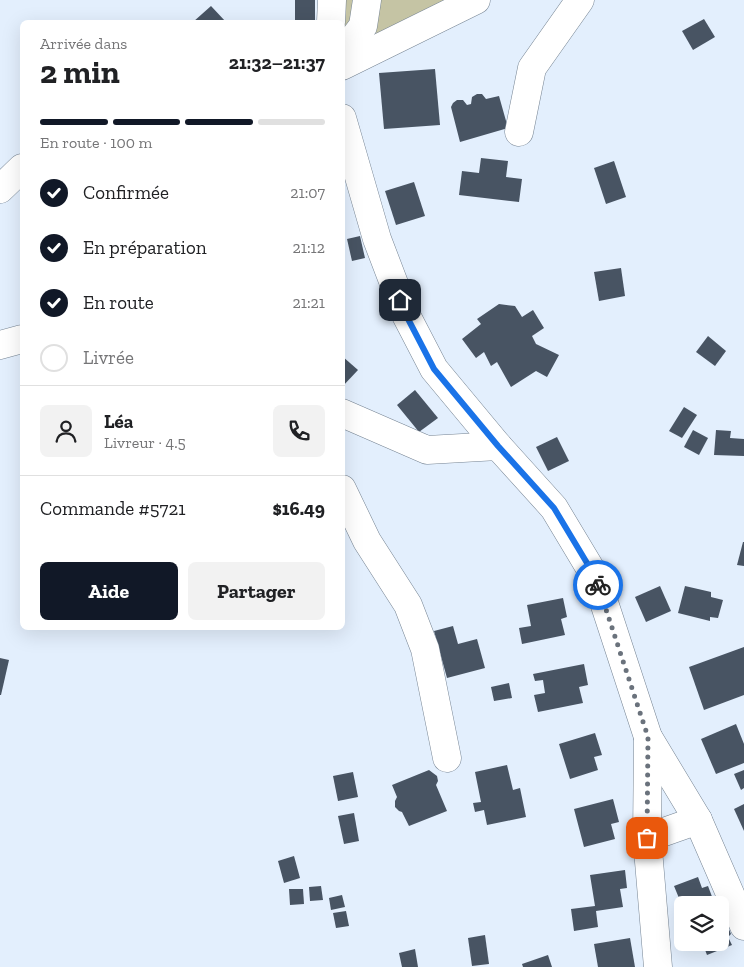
<!DOCTYPE html>
<html lang="fr">
<head>
<meta charset="utf-8">
<style>
	:root { --surface:#fff; --page:#f2f2f2; --text:#202124; --muted:#757577; --line:#e0e0e0; --accent:#111827 }
	body { margin:0; font-family:"Zilla Slab",serif; background:var(--page); color:var(--text); height:100vh; display:flex; flex-direction:column; font-size:19px; white-space:nowrap }
	* { box-sizing:border-box; margin:0 }
	p { font-size:16px; color:var(--muted) }
	.icon { flex:none; width:28px; height:28px; fill:none; stroke:currentColor; stroke-width:2; stroke-linecap:round; stroke-linejoin:round }
	.map { position:relative; flex:1; overflow:hidden }
	.panel { position:absolute; left:20px; top:20px; width:325px; height:610px; display:flex; flex-direction:column; background:var(--surface); border-radius:8px; box-shadow:0 5px 20px #0002 }
	.panel>* { flex:none }
	.buttons { position:absolute; left:674px; top:896px; display:grid; gap:10px }
	.buttons a { display:grid; place-items:center; width:55px; height:55px; border-radius:8px; background:var(--surface); box-shadow:0 5px 20px #0002; font-size:25px }
	.pin { position:absolute; display:grid; place-items:center; width:42px; height:42px; color:#fff; margin:-21px; border-radius:10px; box-shadow:0 2px 8px #0006 }
	.courier { position:absolute; display:grid; place-items:center; width:50px; height:50px; margin:-25px; border:4px solid #1a73e8; border-radius:50%; background:#fff; color:#222; box-shadow:0 1px 6px #0007 }
	.summary em { font-style:normal; font-weight:700 }
	.summary div { display:flex; flex-direction:column-reverse }
	.summary { display:flex; align-items:center; justify-content:space-between; height:85px; padding:0 20px }
	h1 { font-size:32px; font-weight:700; line-height:38px }
	.bar { display:grid; grid-template-columns:repeat(4,1fr); gap:8px 5px; align-content:center; height:60px; padding:0 20px }
	.bar i { height:6px; border-radius:4px; background:var(--line) }
	.bar .active { background:var(--accent) }
	.bar p { grid-column:span 4 }
	.line { display:flex; align-items:center; gap:12px; padding:0 20px; border-top:1px solid var(--line) }
	.line div { flex:1 }
	.round { display:grid; place-items:center; flex:none; width:52px; height:52px; border-radius:8px; background:var(--page) }
	ol { padding:0 20px; list-style:none }
	li { display:flex; align-items:center; gap:15px; height:55px }
	li p { margin-inline-start:auto }
	li .icon { padding:5px; border-radius:50%; background:var(--accent); color:#fff; stroke-width:4 }
	li:last-child { color:var(--muted) }
	li i { width:28px; height:28px; border:2px solid var(--line); border-radius:50% }
	.action { display:flex; gap:10px; margin-top:auto; padding:10px 20px }
	.action a { flex:1; height:58px; border-radius:8px; background:var(--accent); color:#fff; font-size:20px; font-weight:700; line-height:58px; text-align:center }
	.action a+a { background:var(--page); color:var(--text) }
	.map>svg:first-child { display:block }
	.green { fill:#c5c4a4 }
	.building { fill:#485463 }
	.lines { fill:none; stroke-linecap:round; stroke-linejoin:round }
	.minor-casing { stroke:#768493; stroke-width:29 }
	.minor { stroke:#fff; stroke-width:28 }
	.done { stroke:#6a727c; stroke-width:5; stroke-dasharray:0 9 }
	.route { stroke:#1a73e8; stroke-width:6 }
</style>
</head>
<body>
<div class="map">
<svg width="744" height="967" viewBox="0 0 744 967">
	<rect width="100%" height="100%" fill="#e3effd"/>
	<path class="green" d="M342,0h104l-68,35 -15,-9 -20,3z"/>
	<g class="building">
		<rect x="295" y="0" width="20" height="22"/>
		<path d="M211,6l15,16h-33z"/>
		<path d="M704,19l11,18 -22,13 -11,-19z"/>
		<path d="M435,69l5,56 -56,4 -5,-56z"/>
		<path d="M477,94h5l4,5 13,-3 9,32 -48,14 -9,-35 2,-4 4,-3h6l4,5 4,-1 1,-7z"/>
		<path d="M481,158l27,3 -2,16 16,2 -3,23 -60,-7 3,-24 17,2z"/>
		<path d="M614,161l12,36 -20,7 -12,-36z"/>
		<path d="M414,182l11,34 -29,9 -11,-34z"/>
		<path d="M360,236l5,22 -13,3 -5,-22z"/>
		<path d="M621,268l4,28 -26,5 -5,-29z"/>
		<path d="M499,304l16,2 7,11 11,-7 11,18 -12,8 4,8 23,11 -12,22 -11,-6 -25,16 -14,-25 -6,4 -7,-14 -8,6 -14,-19 19,-15 -4,-5z"/>
		<path d="M708,336l18,15 -11,15 -19,-14z"/>
		<path d="M342,356l16,14 -16,17z"/>
		<path d="M415,390l23,28 -19,14 -22,-27z"/>
		<path d="M684,407l13,8 -15,23 -13,-7z"/>
		<path d="M693,430l15,8 -9,17 -15,-8z"/>
		<path d="M716,430l15,1 -1,7 14,1v17l-30,-1z"/>
		<path d="M557,437l12,24 -21,10 -12,-24z"/>
		<path d="M743,542h1v24l-7,-1z"/>
		<path d="M660,586l11,25 -25,11 -11,-25z"/>
		<path d="M685,586l26,6v5l12,3 -5,18 -8,-1v4l-32,-8z"/>
		<path d="M563,598l4,19 -6,2 4,16 -43,9 -3,-16 12,-2 -4,-21z"/>
		<path d="M453,626l5,18 19,-5 8,29 -38,10 -13,-47z"/>
		<path d="M744,647v48l-40,15 -15,-43z"/>
		<path d="M0,658l9,2 -8,35h-1z"/>
		<path d="M584,664l4,21 -9,2 4,16 -45,9 -4,-17 11,-2 -2,-13 -8,1 -2,-7z"/>
		<path d="M509,683l3,15 -18,3 -3,-14z"/>
		<path d="M736,724l8,20v19l-28,11 -15,-35z"/>
		<path d="M595,733l7,22 -8,2 4,13 -28,9 -11,-35z"/>
		<path d="M507,765l6,25 7,-2 6,29 -39,8 -3,-15 -9,2 -2,-9 8,-1 -6,-30z"/>
		<path d="M429,770l8,6 1,5 -2,4 11,26 -38,15 -7,-14 -3,-1 -4,-4v-6l2,-4 -5,-12z"/>
		<path d="M744,770v18l-3,2 -7,-16z"/>
		<path d="M353,772l5,25 -20,4 -5,-25z"/>
		<path d="M613,799l6,23 -8,2 4,15 -31,8 -10,-38z"/>
		<path d="M744,804v27l-10,-22z"/>
		<path d="M354,813l5,28 -15,3 -6,-28z"/>
		<path d="M294,856l6,22 -16,5 -6,-22z"/>
		<path d="M625,870l2,18 -7,1 3,18 -27,4 2,16 -24,4 -3,-22 24,-3 -5,-31z"/>
		<path d="M698,877l4,11 6,-2 6,16 -1,3h-31v4l-5,2 -1,-6 5,-2 -7,-17z"/>
		<path d="M321,886l2,14 -13,1 -1,-14z"/>
		<path d="M289,889h14l1,15 -14,1z"/>
		<path d="M342,895l3,12 -14,3 -2,-12z"/>
		<path d="M346,911l3,15 -13,2 -3,-15z"/>
		<path d="M720,919l4,10 4,-2 3,7 -3,3 4,8 -25,10 -5,-13h18z"/>
		<path d="M485,935l4,29 -17,2 -4,-28z"/>
		<path d="M630,938l5,29h-37l-4,-23z"/>
		<path d="M415,949l3,18h-16l-3,-14z"/>
		<path d="M548,955l4,12h-29l-1,-3z"/>
	</g>
	<g class="lines">
		<g class="minor-casing">
			<g id="minor">
				<path d="M331,22l1,-22"/>
				<path d="M342,54l21,-28 4,-26"/>
				<path d="M342,66l134,-66"/>
				<path d="M342,118l35,121 29,76 28,54 64,77 56,62 42,70 52,159 50,83 46,106"/>
				<path d="M519,132l13,-64 48,-68"/>
				<path d="M0,189l22,-21"/>
				<path d="M0,345l22,-6"/>
				<path d="M342,413l85,37 71,-4"/>
				<path d="M342,489l25,52 41,64 17,44 22,109"/>
				<path d="M648,737l-1,101 11,129"/>
				<path d="M647,838l51,-18"/>
			</g>
		</g>
		<use href="#minor" class="minor"/>
	</g>
	<g class="lines">
		<path class="done" d="M598,585l50,152 -1,101"/>
		<path class="route" d="M400,300l6,15 28,54 64,77 56,62 42,70 2,7"/>
	</g>
</svg>
<div class="buttons">
<a><svg class="icon" aria-label="layers" viewBox="0 0 24 24"><path d="M12 4l9 5-9 5-9-5zM3 14l9 5 9-5"/></svg></a>
</div>
<div class="pin" style="left:647px;top:838px;background:#ea580c"><svg class="icon" aria-label="bag" viewBox="0 0 24 24"><path d="M5 8h14l-1 12H6zM9 8a3 3 0 0 1 6 0"/></svg></div>
<div class="pin" style="left:400px;top:300px;background:#1f2937"><svg class="icon" aria-label="home" viewBox="0 0 24 24"><path d="M3 11l9-7 9 7M6 9v11h12V9"/></svg></div>
<div class="courier" style="left:598px;top:585px"><svg class="icon" aria-label="bike" viewBox="0 0 24 24"><circle cx="6" cy="16" r="4"/><circle cx="18" cy="16" r="4"/><path d="M6 16l4-8h5l3 8M10 8l3 8H6M13 5h3"/></svg></div>
<section class="panel">
<div class="summary"><div><h1>2 min</h1><p>Arrivée dans</p></div><em>21:32–21:37</em></div>
<div class="bar"><i class="active"></i><i class="active"></i><i class="active"></i><i></i><p>En route · 100 m</p></div>
<ol>
<li><svg class="icon" aria-label="check" viewBox="0 0 24 24"><path d="M5 12l5 5 9-10"/></svg>Confirmée<p>21:07</p></li>
<li><svg class="icon" aria-label="check" viewBox="0 0 24 24"><path d="M5 12l5 5 9-10"/></svg>En préparation<p>21:12</p></li>
<li><svg class="icon" aria-label="check" viewBox="0 0 24 24"><path d="M5 12l5 5 9-10"/></svg>En route<p>21:21</p></li>
<li><i></i>Livrée</li>
</ol>
<div class="line" style="height:90px"><a class="round"><svg class="icon" aria-label="person" viewBox="0 0 24 24"><circle cx="12" cy="8" r="4"/><path d="M4 21q1-7 8-7t8 7"/></svg></a><div><b>Léa</b><p>Livreur · 4.5</p></div><a class="round"><svg class="icon" aria-label="phone" viewBox="0 0 24 24"><path d="M5 4h4l2 5-3 2q2 4 5 5l2-3 5 2v4C11 20 4 13 5 4z"/></svg></a></div>
<div class="line" style="height:65px"><div>Commande #5721</div><b>$16.49</b></div>
<div class="action"><a>Aide</a><a>Partager</a></div>
</section>
</div>
</body>
</html>
